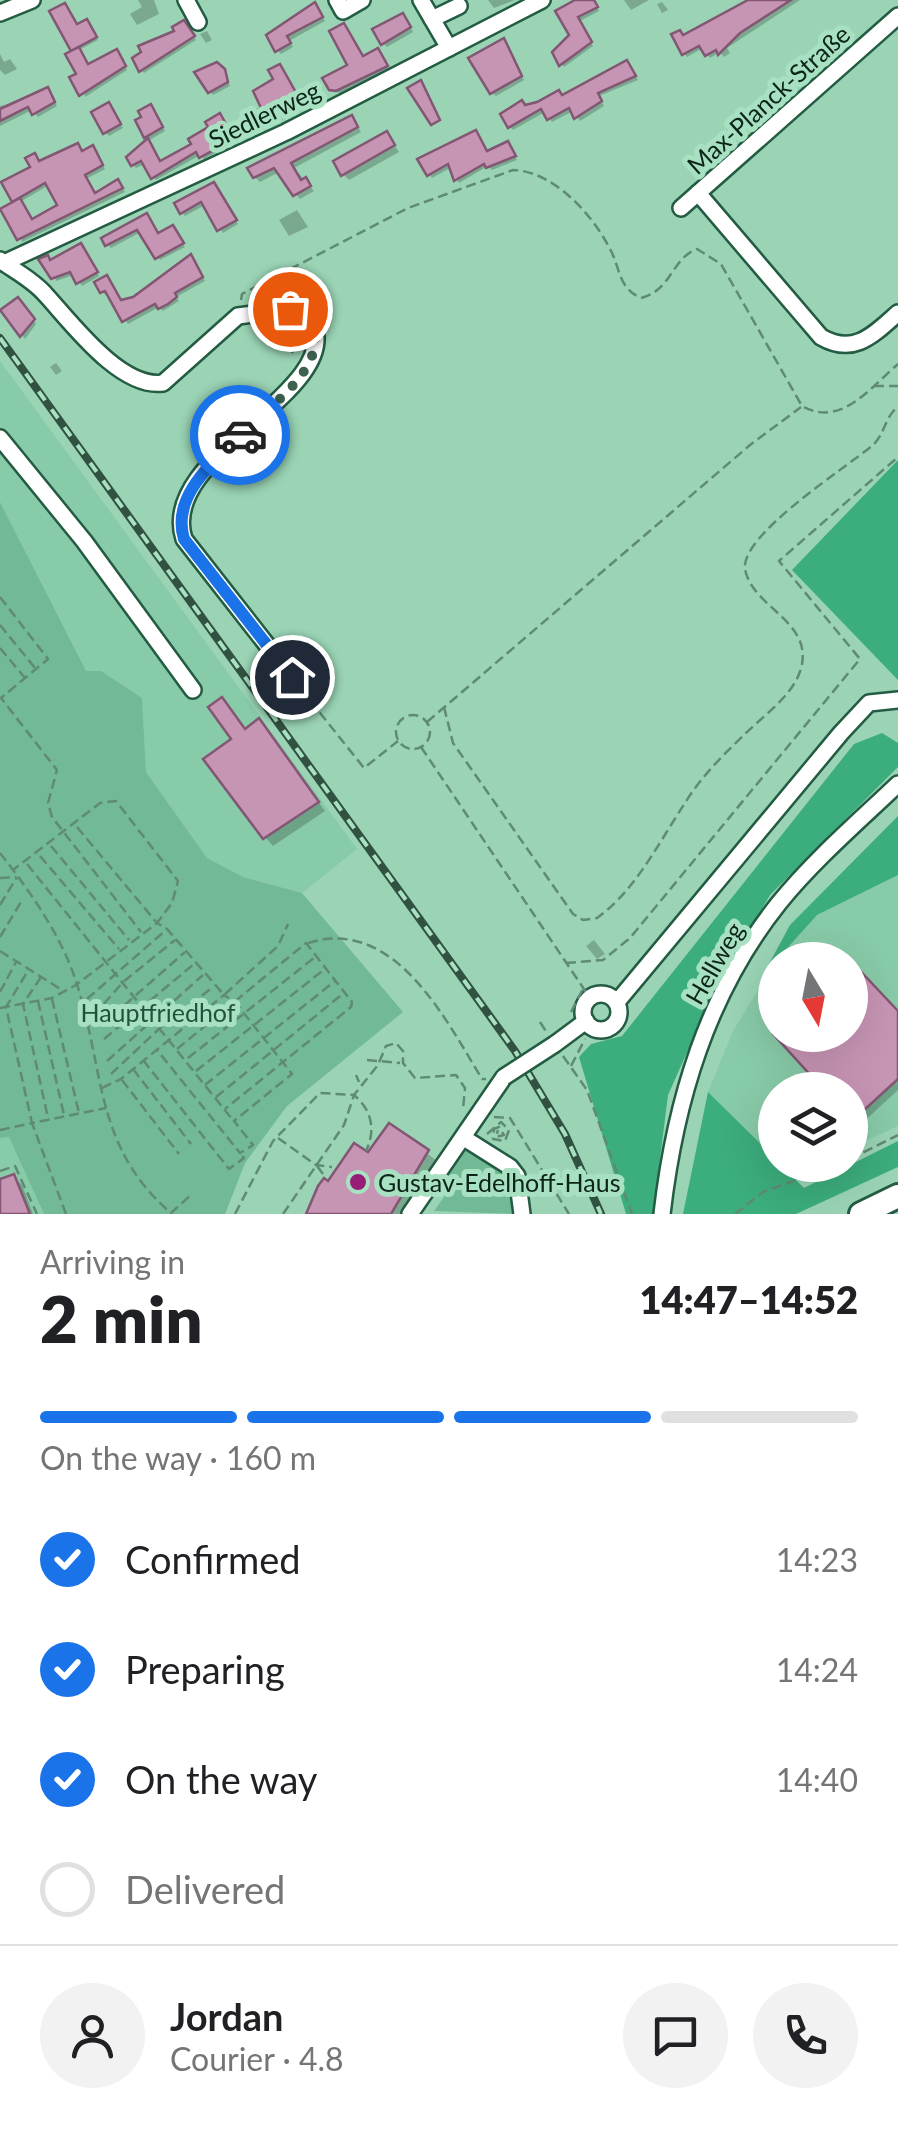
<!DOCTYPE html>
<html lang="en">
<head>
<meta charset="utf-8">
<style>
	:root { --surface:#fff; --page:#f2f2f2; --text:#202124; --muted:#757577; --line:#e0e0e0; --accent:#1a73e8 }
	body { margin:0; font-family:Lato,sans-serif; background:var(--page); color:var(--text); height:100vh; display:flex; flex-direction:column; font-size:38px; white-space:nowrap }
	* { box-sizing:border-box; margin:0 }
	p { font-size:32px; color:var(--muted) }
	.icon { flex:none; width:55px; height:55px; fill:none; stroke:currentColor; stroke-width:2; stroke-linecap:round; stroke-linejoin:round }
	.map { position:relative; height:1214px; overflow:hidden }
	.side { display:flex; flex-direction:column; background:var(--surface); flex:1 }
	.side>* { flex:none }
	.needle { width:65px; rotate:170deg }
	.fabs { position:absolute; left:758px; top:942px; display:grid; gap:20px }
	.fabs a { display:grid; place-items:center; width:110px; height:110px; border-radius:50%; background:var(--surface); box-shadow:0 10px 40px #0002; font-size:50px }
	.pin { position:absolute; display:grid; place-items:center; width:85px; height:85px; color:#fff; margin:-42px; border:5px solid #fff; border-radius:50%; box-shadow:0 2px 10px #0007 }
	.courier { position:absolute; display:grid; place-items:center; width:100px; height:100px; margin:-50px; border:8px solid #1a73e8; border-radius:50%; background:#fff; color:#222; box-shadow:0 2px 12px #0007 }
	.headline em { font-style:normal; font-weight:800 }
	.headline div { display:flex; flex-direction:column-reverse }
	.headline { display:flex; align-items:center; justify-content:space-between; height:170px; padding:0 40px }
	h1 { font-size:65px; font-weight:800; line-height:75px }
	.bar { display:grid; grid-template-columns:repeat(4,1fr); gap:15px 10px; align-content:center; height:120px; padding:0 40px }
	.bar i { height:12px; border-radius:8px; background:var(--line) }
	.bar .on { background:var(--accent) }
	.bar p { grid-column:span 4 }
	.line { display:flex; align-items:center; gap:25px; padding:0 40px; border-top:2px solid var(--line) }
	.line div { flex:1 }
	.round { display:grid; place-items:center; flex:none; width:105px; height:105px; border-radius:52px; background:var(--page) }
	ol { padding:0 40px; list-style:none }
	li { display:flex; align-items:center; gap:30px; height:110px }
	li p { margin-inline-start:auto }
	li .icon { padding:10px; border-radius:50%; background:var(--accent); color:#fff; stroke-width:4 }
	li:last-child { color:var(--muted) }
	li i { width:55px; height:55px; border:5px solid var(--line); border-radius:50% }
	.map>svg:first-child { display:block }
	.built { fill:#88cba8 }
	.green { fill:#72b995 }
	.forest { fill:#3cad7c }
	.shadow { fill:#0003; fill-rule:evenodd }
	.building { fill:#c795b4; stroke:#835673; stroke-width:2.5 }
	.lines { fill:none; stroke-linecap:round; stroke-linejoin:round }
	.minor-casing { stroke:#235c42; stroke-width:20 }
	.highway-casing { stroke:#235c42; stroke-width:28 }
	.path { stroke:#5f8a74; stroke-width:2.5; stroke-dasharray:10 5; stroke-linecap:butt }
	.minor { stroke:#fff; stroke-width:15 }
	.highway { stroke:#fff; stroke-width:22 }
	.rail-casing { stroke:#315141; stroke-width:8 }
	.rail { stroke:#a7e1c2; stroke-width:4; stroke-dasharray:11; stroke-linecap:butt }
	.minor-bridge-casing { stroke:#235c42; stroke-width:20; stroke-linecap:butt }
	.minor-bridge { stroke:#fff; stroke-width:15 }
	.done { stroke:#3e6250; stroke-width:10; stroke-dasharray:0 18 }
	.route { stroke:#1a73e8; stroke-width:12 }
	.poi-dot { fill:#971d77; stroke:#a7e1c2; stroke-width:4 }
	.labels { text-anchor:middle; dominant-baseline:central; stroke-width:10; stroke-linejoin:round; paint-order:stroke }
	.street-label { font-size:25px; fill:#0d2419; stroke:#a7e1c2 }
	.park-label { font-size:25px; fill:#24513c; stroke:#a7e1c2 }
	.poi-label { font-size:25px; fill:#0d2419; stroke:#a7e1c2; text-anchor:start }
</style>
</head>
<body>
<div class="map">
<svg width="898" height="1214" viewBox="0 0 898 1214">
	<rect width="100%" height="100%" fill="#9ad4b5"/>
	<g class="built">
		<path d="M0,361l357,488 -55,44 -59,-16 -36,-19 -61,-86 -4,-74 -41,-27 -15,1 -86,-170z"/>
		<path d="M898,875v251l-48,22v-58h-75v68l-67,-66 25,-61 42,-69v73h75v-75h-74l41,-45z"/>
		<path d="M9,1136l35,78h-44v-76z"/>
	</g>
	<g class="green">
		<path d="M0,502l86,169h15l41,27 4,74 61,86 36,19 59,16 101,119 -116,94 -42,57 -20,51h-181l-35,-77 -9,1z"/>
		<path d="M461,1147c40,15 50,25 54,67l-81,-3 10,-14 -12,-8z"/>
	</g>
	<g class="forest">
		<path d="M898,460v220l-106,-110z"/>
		<path d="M882,733l16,10v24l-128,128 -56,97 -46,103 -15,119h-27l-47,-157 12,-13 31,-8 232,-292z"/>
		<path d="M898,816v59l-81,40 -54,60 27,-50z"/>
		<path d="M708,1092l67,66v7h6l23,23 94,-47v26l-102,47h-113z"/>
	</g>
	<g class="shadow">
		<path d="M138,0h16l5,14 -22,11 -7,-11 12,-7z"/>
		<path d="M488,0h27l-21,8z"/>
		<path d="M580,0h13l6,11 -19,10 13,25 -29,21 -9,-14 17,-17z"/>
		<path d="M624,0h25l-18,10z"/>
		<path d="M751,0h49l-73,48 3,5 -6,4 -4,-5 -10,6 -7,-10 -16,9 -3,-4v-16z"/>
		<path d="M662,2l6,8 -6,3 -5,-9z"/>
		<path d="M317,4l8,17 -36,20 4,6 -12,7 -4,-4 20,-35z"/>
		<path d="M406,20l7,12 -26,15 -4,-4z"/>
		<path d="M90,25l8,15 -19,10 10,17 30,-11 8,14 -42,27 -12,-48 4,-23z"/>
		<path d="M187,27l9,13 -52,33 -3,-3z"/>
		<path d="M207,31l5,9 -6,3 -6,-9z"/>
		<path d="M507,44l17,36 -28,16 -4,-3z"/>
		<path d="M0,54l4,8 6,-3 7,10 -12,6 -5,-5z"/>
		<path d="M381,54l8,16 -48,24 -10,-6 32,-30z"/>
		<path d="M630,66l8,14 -39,16 5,10 -24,15 -7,-10 -21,11 -7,-10 -32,18 -3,-4 16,-19 37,-9z"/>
		<path d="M283,70l21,39 -38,18 -2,-18z"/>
		<path d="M224,71l6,15 -17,9 -3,-3z"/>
		<path d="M51,94l6,12 -19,11 -6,-7 -32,16v-20z"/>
		<path d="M109,105l14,23 -14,8 -4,-4z"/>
		<path d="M154,111l11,20 -17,10 13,22 33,-18 29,-26 12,23 -31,17 -4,-4 -44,25 -11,-16 -9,4 -3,-3 8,-14 -2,-5 11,-6 -4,-4z"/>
		<path d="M356,123l5,9 -67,36 20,23 -14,8 -21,-27 -19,10 -5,-5z"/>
		<path d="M387,134l12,18 -50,28 -6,-6z"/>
		<path d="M510,148l7,12 -25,10 -4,-4 -29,17 -7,-16 -20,11 -11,-18z"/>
		<path d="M96,152l9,17 -19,10 10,16 25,-10 4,7 -103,50 -8,-42 26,-37zM49,185l11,21 -28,15 -12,-19z"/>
		<path d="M217,188l21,36 -15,9 -18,-28 -20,11 -3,-4z"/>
		<path d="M297,210l11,17 -19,9 -10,-16z"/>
		<path d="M146,216l13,20 17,-5 9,16 -25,13 -19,-28 -30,16 -4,-4z"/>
		<path d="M84,249l15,27 -17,10 -8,-11 -18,6 -5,-19z"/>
		<path d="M194,261l11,20 -29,16 3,4 -16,10 -4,-4 -31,17 -19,-31 -4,2 -8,-12 25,19 12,-3z"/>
		<path d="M22,304l14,20 -11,15 -3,-4z"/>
		<path d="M56,363l6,8 -6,4 -6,-8z"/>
		<path d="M267,730l58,81 -52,35 -8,-9 -31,-98 12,-8z"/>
		<path d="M594,940l11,14 -8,5 -11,-13z"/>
		<path d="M841,953l7,7h-14z"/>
		<path d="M850,962l48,52v76l-38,35 -10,-11v-24h-22l-51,-55h73z"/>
		<path d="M389,1126l47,34 -33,54h-94l20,-29 40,-29z"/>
		<path d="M14,1177l8,8 11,29h-33v-33z"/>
	</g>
	<g class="building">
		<path d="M575,0h19l4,7 -20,10 14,25 -33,24 -7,-14 17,-17 -14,-24z"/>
		<path d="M748,0h43l-51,33 -22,22 -2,-5 -11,6 -6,-10 -17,9 -11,-21 9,-4 3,5z"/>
		<path d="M315,2l8,15 -36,19 4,7 -16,9 -9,-17z"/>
		<path d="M65,3l12,21 10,-5 10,18 -26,14 -22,-40z"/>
		<path d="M403,13l8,14 -30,18 -9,-16z"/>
		<path d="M184,20l11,16 -56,36 -7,-14 9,-6 -3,-6 36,-15 -2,-4z"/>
		<path d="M344,23l19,33 15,-8 10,18 -52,25 -7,-1 -7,-12 25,-13 -18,-34z"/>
		<path d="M504,38l18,38 -32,18 -22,-36z"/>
		<path d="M79,47l9,17 29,-15 9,17 -47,30 -10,-19 7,-3 -11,-20z"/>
		<path d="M627,60l9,16 -38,17 4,8 -28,18 -5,-11 -22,12 -6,-11 -33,19 -8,-14 22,-14 3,5 12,-3 22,-12 3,5z"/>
		<path d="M217,62l8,7 3,13 -20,11 -14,-21z"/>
		<path d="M280,64l23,41 -43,20 -7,-13 8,-4 -8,-17 20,-12 -5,-9z"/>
		<path d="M421,80l19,40 -9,5 -24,-37z"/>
		<path d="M48,87l7,15 -23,13 -4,-8 -28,14v-12z"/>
		<path d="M109,102l12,22 -18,10 -12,-22z"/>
		<path d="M151,104l12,23 -19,11 -9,-18 6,-3 -3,-6z"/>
		<path d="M220,113l14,26 -35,19 -3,-6 -45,27 -10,-18 -10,5 -5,-9 22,-19 12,23 31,-17 -3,-5 20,-12 -3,-5z"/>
		<path d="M352,115l6,12 -67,36 10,17 5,-3 5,9 -18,10 -19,-28 -21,10 -6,-10z"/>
		<path d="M476,130l11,21 21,-10 8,15 -30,12 -2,-4 -30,17 -6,-17 -21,12 -10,-17z"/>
		<path d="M387,131l8,14 -54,31 -8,-15z"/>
		<path d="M78,143l4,8 11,-6 10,20 -18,10 10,18 23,-14 5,9 -106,52 -17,-31 20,-11 12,21 25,-14 -12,-22 -33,19 -11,-20 29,-15 -5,-9 10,-5 4,8z"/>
		<path d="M214,182l23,38 -20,11 -16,-29 -21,12 -6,-11z"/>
		<path d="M147,213l11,20 15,-8 11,18 -29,16 -18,-29 -32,16 -4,-8z"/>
		<path d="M81,243l17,29 -22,12 -6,-12 -19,7 -13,-20 10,-4 2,5z"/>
		<path d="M191,254l12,23 -28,16 2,4 -9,7 -10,5 -3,-5 -33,18 -17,-31 -5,2 -6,-11 13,-7 14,25 12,-3z"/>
		<path d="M18,297l17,22 -15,18 -20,-27z"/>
		<path d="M222,697l23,32 14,-11 60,84 -56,37 -60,-80 28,-20 -23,-32z"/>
		<path d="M850,960l48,51v68l-48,44v-33h-26l-50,-55h76z"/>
		<path d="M389,1123l40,27 -38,64h-85l12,-28 6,-8 4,3 26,-38 14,9z"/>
		<path d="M14,1174l16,40h-30v-35z"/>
	</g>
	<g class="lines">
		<g class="minor-casing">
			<g id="minor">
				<path d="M186,0l12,22"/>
				<path d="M337,0l6,11 19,-11"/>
				<path d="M421,0l28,48"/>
				<path d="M0,13l32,-13"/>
				<path d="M898,16l-200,177 123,144c33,19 52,-2 77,-24"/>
				<path d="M432,19l27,-13"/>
				<path d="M681,208l17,-15"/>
				<path d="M0,260c15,11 33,20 45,34 26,28 75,95 118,89l75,-67 52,-7 23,15c29,69 -156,132 -129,215l108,138"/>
				<path d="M4,263l282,-131 256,-132"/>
				<path d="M0,438l84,103 109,149"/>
				<circle cx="601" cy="1012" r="18"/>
				<path d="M617,1002l224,-269 28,-30 29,-3"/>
				<path d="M555,1044l31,-23"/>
				<path d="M464,1138l46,29 7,9 5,38"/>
				<path d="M410,1214l94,-137"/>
				<path d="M662,1214c13,-112 45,-221 117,-311 35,-43 79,-81 119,-119"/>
			</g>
		</g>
		<g class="highway-casing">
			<path id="highway" d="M861,1214l37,-18"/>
		</g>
		<g class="path">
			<path d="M241,300l1,-6 166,-86 105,-38c40,1 78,43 96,77 12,21 8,40 32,51 31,-8 30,-39 56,-49l24,15 81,142c39,22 68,-18 96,-42"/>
			<path d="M272,326l21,27"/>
			<path d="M874,386h24"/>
			<path d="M0,597l48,62 -47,39 56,72 -9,33 4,14 89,115"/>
			<path d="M0,625l35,43"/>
			<path d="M0,648l25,30"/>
			<path d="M301,689l63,79 34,-27"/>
			<path d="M444,707l9,36 120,171 10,6 14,-2c39,-28 62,-76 88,-115 16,-26 38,-48 60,-69 20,-20 52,-41 57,-70 8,-44 -50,-57 -57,-95 -5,-34 102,-102 128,-124 12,-11 12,-29 25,-38"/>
			<circle cx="413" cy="732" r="17"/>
			<path d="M427,722l323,-277 51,-38"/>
			<path d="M421,747l169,251"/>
			<path d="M77,827l80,96 10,6 57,66 54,-49 10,-22"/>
			<path d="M51,846l78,94"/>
			<path d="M0,853c27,34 57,77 72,117 34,91 18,174 99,243l21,-19"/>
			<path d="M40,856l79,93"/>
			<path d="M27,864l205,255"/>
			<path d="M0,878l16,-1"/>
			<path d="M0,905l17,-28"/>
			<path d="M0,937l21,-35"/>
			<path d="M308,943c86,-27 137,75 174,136h4"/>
			<path d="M0,951l62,39"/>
			<path d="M566,963l37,-3 27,-22 230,-279 -81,-98 119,-104"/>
			<path d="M41,977l-18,27 25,114"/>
			<path d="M0,992l16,-30"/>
			<path d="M52,999l27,114"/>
			<path d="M87,999l79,-69"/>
			<path d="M38,1001l26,114"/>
			<path d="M0,1008l52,-10 24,-13 81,-62 15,-20 6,-22 -62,-80 -16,2 -87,67"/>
			<path d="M571,1012l12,-23"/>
			<path d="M94,1015l29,-33 52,-42"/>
			<path d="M540,1022l7,11"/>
			<path d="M102,1025l83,-73"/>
			<path d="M104,1039l90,-75"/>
			<path d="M177,1049l129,-106 46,59 -1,5 -126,102"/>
			<path d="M563,1056l24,34 45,124"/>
			<path d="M188,1058l127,-101"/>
			<path d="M143,1060l86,109 15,-11 -3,-4"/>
			<path d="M367,1060l33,3"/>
			<path d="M107,1061l96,-86"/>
			<path d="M571,1066l14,-27"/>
			<path d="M133,1069l58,75"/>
			<path d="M196,1071l130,-103"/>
			<path d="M111,1074l49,-46 53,-41"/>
			<path d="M356,1075l3,7"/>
			<path d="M122,1080l57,74"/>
			<path d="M205,1085l130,-104"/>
			<path d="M102,1088l19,-9 103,-84 11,7 57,72 -58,47 19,24 -13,8 -83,-103"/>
			<path d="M216,1097l129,-105"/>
			<path d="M494,1117l16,1 59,96"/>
			<path d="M0,1130l32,-7 -26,-116 23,-38"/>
			<path d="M487,1134l14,-12 8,8 -4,11 -12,-2 1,-10 5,-2 5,8 -8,2 2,-7"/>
			<path d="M278,1138l38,27 16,2"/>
			<path d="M850,1159l48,-24"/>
			<path d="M317,1166l6,8"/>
			<path d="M0,1171l15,-5 22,48"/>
			<path d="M66,1214l-34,-91 74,-15"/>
			<path d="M235,1214l38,-73 47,-48 34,2 24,-30 8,-19 10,-3 7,8v12l12,15 41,-3 9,13 -2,21"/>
			<path d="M283,1214l61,-89 10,-30c18,15 22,35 12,56"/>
			<path d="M735,1214l28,-22 75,-27"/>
		</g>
		<use href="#minor" class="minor"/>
		<use href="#highway" class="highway"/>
		<g class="rail-casing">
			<path id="rail" d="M0,338l515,713 50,83 36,80"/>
		</g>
		<use href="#rail" class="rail"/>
		<g class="minor-bridge-casing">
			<path id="minor-bridge" d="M504,1077l51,-33"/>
		</g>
		<use href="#minor-bridge" class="minor-bridge"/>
	</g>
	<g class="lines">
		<path class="done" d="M240,435c27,-27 90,-68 72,-111l-22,-15"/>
		<path class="route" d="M240,435c-28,28 -69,62 -56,104l108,138"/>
	</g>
	<circle class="poi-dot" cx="358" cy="1182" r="10"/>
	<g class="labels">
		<g class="street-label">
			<text transform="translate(768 99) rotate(-42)">Max-Planck-Straße</text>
			<text transform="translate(264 114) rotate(-26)">Siedlerweg</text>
			<text transform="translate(714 963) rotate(-60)">Hellweg</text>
		</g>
		<g class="park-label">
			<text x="158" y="1012">Hauptfriedhof</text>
		</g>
		<g class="poi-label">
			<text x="378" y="1182">Gustav-Edelhoff-Haus</text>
		</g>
	</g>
</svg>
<div class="fabs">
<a><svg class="needle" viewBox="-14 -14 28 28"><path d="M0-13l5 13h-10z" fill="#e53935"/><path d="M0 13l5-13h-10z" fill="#757577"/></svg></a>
<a><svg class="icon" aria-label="layers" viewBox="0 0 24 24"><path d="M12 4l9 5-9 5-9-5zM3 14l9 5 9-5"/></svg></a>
</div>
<div class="pin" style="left:290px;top:309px;background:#ea580c"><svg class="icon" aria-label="bag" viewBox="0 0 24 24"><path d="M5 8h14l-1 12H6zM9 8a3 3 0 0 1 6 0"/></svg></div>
<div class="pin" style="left:292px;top:677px;background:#1f2937"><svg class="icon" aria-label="home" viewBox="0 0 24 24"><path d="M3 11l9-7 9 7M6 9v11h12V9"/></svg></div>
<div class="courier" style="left:240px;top:435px"><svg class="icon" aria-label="car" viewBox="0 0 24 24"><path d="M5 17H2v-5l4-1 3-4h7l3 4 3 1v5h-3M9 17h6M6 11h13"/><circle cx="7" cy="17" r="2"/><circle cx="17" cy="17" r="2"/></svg></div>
</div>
<section class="side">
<div class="headline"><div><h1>2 min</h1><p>Arriving in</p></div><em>14:47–14:52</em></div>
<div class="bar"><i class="on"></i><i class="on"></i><i class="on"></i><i></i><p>On the way · 160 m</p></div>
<ol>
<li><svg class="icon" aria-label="check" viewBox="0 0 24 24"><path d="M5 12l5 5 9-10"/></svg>Confirmed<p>14:23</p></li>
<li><svg class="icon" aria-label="check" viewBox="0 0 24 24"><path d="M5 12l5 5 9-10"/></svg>Preparing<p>14:24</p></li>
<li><svg class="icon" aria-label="check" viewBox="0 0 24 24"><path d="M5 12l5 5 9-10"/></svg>On the way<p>14:40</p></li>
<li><i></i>Delivered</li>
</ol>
<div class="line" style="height:180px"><a class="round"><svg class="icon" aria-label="person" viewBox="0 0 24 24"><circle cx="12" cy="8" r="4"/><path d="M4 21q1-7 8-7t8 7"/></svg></a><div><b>Jordan</b><p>Courier · 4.8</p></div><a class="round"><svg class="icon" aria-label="chat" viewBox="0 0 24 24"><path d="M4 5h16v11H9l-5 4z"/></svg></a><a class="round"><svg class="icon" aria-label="phone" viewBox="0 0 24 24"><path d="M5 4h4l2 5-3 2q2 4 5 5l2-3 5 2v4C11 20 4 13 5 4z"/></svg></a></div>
</section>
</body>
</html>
